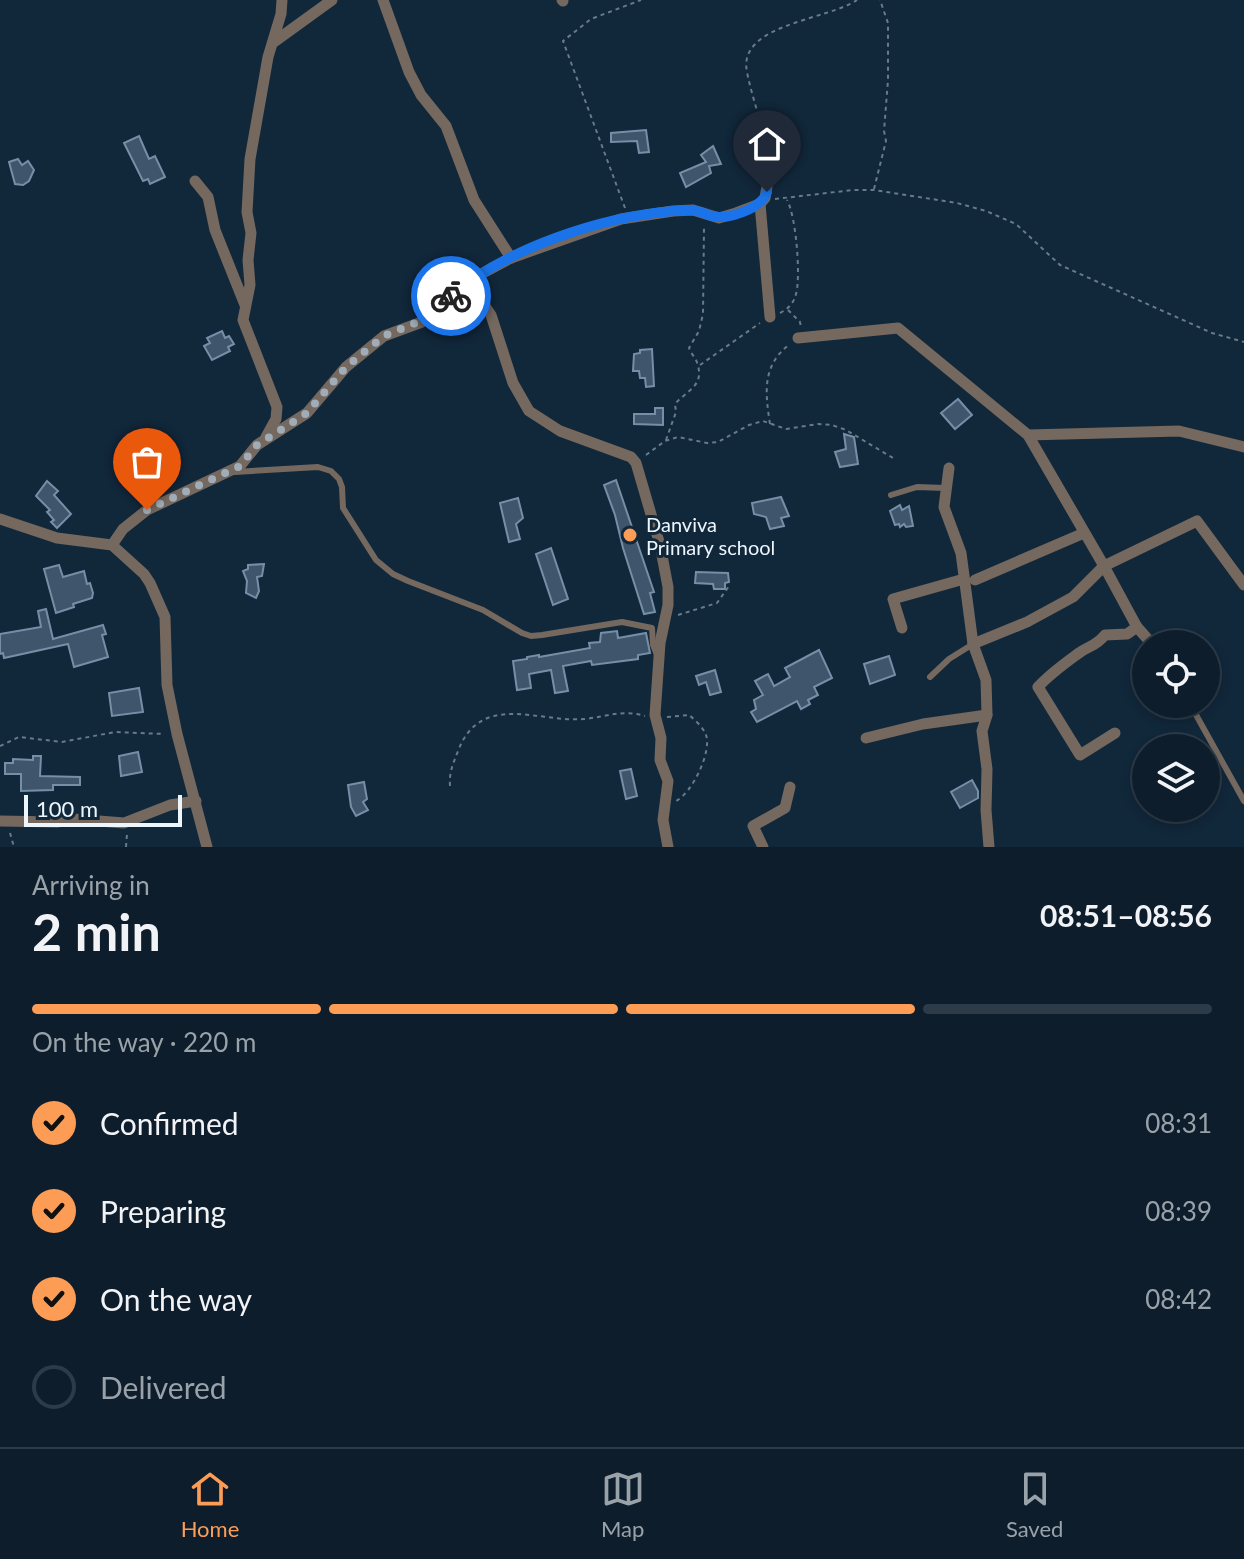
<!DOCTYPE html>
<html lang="en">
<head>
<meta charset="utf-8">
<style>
	:root { --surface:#0d1d2c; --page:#162634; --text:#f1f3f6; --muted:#9aa2a9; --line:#2d3b48; --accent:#fd9d55 }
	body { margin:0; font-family:Lato,sans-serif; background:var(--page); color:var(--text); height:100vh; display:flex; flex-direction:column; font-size:30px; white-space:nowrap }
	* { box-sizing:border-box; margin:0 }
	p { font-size:26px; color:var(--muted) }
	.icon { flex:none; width:44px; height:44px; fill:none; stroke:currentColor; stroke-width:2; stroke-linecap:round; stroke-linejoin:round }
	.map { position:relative; height:847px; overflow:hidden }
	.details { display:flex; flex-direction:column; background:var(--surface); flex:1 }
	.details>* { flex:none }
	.fabs { position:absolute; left:1132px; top:630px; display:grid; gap:16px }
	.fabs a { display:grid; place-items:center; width:88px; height:88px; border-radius:50%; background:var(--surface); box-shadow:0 4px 12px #0003,0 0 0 2px var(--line); font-size:40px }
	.scale { position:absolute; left:24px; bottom:20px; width:158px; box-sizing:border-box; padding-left:8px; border:4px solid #edf5fd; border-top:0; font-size:22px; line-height:28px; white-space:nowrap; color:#edf5fd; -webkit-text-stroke:6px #11273a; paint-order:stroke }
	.pin { position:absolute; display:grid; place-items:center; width:68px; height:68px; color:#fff; margin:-82px -34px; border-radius:50% 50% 50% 0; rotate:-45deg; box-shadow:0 0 8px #0007 }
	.pin .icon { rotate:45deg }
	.courier { position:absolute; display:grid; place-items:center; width:80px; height:80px; margin:-40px; border:6px solid #1a73e8; border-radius:50%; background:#fff; color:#222; box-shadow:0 2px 10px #0007 }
	.summary em { font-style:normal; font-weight:700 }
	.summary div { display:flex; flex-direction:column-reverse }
	.summary { display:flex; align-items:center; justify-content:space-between; height:136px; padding:0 32px }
	h1 { font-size:52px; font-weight:700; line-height:60px }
	.bar { display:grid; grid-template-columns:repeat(4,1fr); gap:12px 8px; align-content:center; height:96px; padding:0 32px }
	.bar i { height:10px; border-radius:6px; background:var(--line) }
	.bar .current { background:var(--accent) }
	.bar p { grid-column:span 4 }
	ol { padding:0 32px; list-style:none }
	li { display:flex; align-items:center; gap:24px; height:88px }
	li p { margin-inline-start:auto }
	li .icon { padding:8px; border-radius:50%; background:var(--accent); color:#111; stroke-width:4 }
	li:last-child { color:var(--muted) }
	li i { width:44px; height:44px; border:4px solid var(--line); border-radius:50% }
	.tab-bar { display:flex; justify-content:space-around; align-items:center; height:112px; border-top:2px solid var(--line); background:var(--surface); font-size:22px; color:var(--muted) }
	.tab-bar a { display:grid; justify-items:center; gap:4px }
	.tab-bar .current { color:var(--accent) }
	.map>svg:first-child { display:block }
	.building { fill:#3e556b; stroke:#768fa7; stroke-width:2 }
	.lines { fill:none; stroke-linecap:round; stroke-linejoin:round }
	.path { stroke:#697a88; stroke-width:2; stroke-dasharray:4 4; stroke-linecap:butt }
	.lane { stroke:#74685f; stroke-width:6 }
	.street { stroke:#74685f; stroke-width:11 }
	.done { stroke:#a0adb9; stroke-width:8; stroke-dasharray:0 14.4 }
	.route { stroke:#1a73e8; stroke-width:10 }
	.poi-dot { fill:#fd9d55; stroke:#11273a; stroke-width:3 }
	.labels { text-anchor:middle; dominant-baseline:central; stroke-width:6; stroke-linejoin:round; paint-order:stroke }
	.poi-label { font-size:20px; fill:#edf5fd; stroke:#11273a; text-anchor:start }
</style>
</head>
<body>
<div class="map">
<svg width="1244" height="847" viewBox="0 0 1244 847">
	<rect width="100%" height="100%" fill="#11273a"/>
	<g class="building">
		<path d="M646,130l3,22 -10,1 -2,-12 -26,1v-9z"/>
		<path d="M139,136l10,23 6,-3 10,21 -15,7 -2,-5 -5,2 -19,-38z"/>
		<path d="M713,146l8,18 -12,2 2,7 -25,14 -6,-14 26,-11 -5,-7z"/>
		<path d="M18,159l4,6 6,-4 6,9 -5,11 -6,4 -8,-1 -6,-22z"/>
		<path d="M222,331l3,7 4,-2 5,8 -6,3 2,4 -18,9 -8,-14 6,-3 -3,-5z"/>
		<path d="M652,349l2,37 -8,1 -1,-9h-5l-1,-7h-6l1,-17 6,-1v-3z"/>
		<path d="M958,399l14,16 -17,14 -14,-16z"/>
		<path d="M655,408h8v17l-29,-1v-10h21z"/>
		<path d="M844,434l10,3 4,27 -18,3 -5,-15 11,-3z"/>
		<path d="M616,480l38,112 -4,1 5,19 -11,2 -21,-66 -8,-33 -11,-30z"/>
		<path d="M47,481l11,10 -4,4 17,19 -14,14 -6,-6 3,-2 -7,-8 3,-2 -14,-14z"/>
		<path d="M781,497l8,19 -8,2 3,8 -14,3 -4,-12 -12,-3 -2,-11z"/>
		<path d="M518,498l5,20 -7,6 4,15 -11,3 -9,-39z"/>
		<path d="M900,505l2,5 7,-4 4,20 -7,1 -2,-3 -4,3 -1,-3 -4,1 -5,-14z"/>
		<path d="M551,548l17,51 -15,6 -17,-51z"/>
		<path d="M264,564l-2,12 -5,1 2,14 -3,7 -10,-5 1,-12 -4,-10 5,-2v-4z"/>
		<path d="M59,565l4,12 21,-6 3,13 3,-1 3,10 -1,5 -19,6 1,3 -18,6 -12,-44z"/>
		<path d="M696,572l32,1 1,9 -4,1v6h-11l-1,-5 -18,-1z"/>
		<path d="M46,609l7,30 50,-14 3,9 -4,1 6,22 -34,10 -6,-23 -64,14 -1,-5 -3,1v-20l41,-7 -3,-16z"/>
		<path d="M617,631l1,7 28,-5 4,20 -12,2v4l-46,6 -1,-4 -28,5 5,25 -13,2 -4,-23 -22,4 2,14 -14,2 -4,-29 14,-2v-2l12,-2v2l51,-9 -1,-5 11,-1 1,-9z"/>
		<path d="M819,650l13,28 -18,9 4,8 -10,5 2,4 -9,5 -4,-8 -40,21 -6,-10 5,-3 -2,-9 9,-5 -8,-14 13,-7 6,12 16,-9 -5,-9z"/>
		<path d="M889,656l6,19 -25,9 -6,-20z"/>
		<path d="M715,670l6,22 -11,3 -4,-13 -7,3 -3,-9z"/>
		<path d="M139,688l4,24 -31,4 -3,-23z"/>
		<path d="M138,752l4,20 -21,4 -2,-20z"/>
		<path d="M33,756h8l-1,20 40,1v8h-27v5l-32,1v-17h-16v-11h8v-4l20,1z"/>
		<path d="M631,769l6,27 -11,3 -6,-28z"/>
		<path d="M972,780l6,11v7l-18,10 -9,-16z"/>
		<path d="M364,782l3,17 -4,3 5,8 -12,6 -5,-9 -3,-22z"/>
	</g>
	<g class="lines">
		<g class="path">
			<path d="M768,163c-2,-31 -15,-60 -21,-91 -10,-48 81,-52 110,-72"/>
			<path d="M874,189l12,-48 -2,-10 4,-51v-57l-8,-23"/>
			<path d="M775,199l78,-9h21l83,13 29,8 30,13 44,41 152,68 32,9"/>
			<path d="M625,208l-62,-167 28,-22 50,-19"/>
			<path d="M788,310l12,12 1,5"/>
			<path d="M780,313c8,-4 14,-10 16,-19 5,-18 0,-78 -9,-94"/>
			<path d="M700,365l60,-42"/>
			<path d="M770,424c-5,-32 -8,-59 20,-80"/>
			<path d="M666,440l10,-28 -1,-8c10,-12 29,-18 23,-38 -1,-7 -7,-12 -9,-18l10,-17 4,-17 1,-87"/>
			<path d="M646,455l19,-14 13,-4 29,6 11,-1 31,-17 14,-4 23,8 32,-5 14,1 14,5 47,28"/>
			<path d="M678,615l39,-12 12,-17"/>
			<path d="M667,717l22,-2c6,5 14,12 17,20 6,17 -14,58 -30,66"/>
			<path d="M0,746l19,-9 43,5 53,-10 49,2"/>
			<path d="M450,786c-1,-14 3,-22 8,-35 23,-60 80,-28 126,-32 22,-2 38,-10 61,-3"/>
			<path d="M10,833l4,14"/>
			<path d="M126,847l1,-13"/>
		</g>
		<g class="lane">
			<path d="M235,472l83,-5 13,4 8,8 3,8 1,21 33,52 17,14 15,7 75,29 39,23 9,3 11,-1 80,-13 30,6 1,17 4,10"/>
			<path d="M891,495l26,-8 28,1"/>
			<path d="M930,677l19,-18 24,-15"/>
			<path d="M1190,704l54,97"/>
		</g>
		<g class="street">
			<path d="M383,0l26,72 12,23 25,31 28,74 37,58"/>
			<path d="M562,0l1,1"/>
			<path d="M274,42l58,-42"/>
			<path d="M195,181l13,16 7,33 30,75"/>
			<path d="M760,204l10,113"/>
			<path d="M468,281l23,34 22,68 16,28 31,20 71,26 5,6 24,82 8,42v18l-8,38 -5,72 6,23 -1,22 8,21 -5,39 5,27"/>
			<path d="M798,338l100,-10 130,107 76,131 93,-45 47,64"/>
			<path d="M1028,435l151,-4 65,16"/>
			<path d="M266,437l10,-18 1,-12 -34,-87 7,-35 -2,-25 3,-27 -4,-21 3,-53 18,-102 13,-43 1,-14"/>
			<path d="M949,468l-5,39 17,46 12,91 13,36 1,35 -5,16 5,38 -1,41 3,37"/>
			<path d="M0,519l57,19 55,7 32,29 6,9 15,34 2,68 10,49 30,113"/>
			<path d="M112,545l11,-16 24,-19 93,-44 17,-21 50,-32 39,-46 38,-31 38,-14 46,-41 43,-23 110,-39 52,-8 20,-1 26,8 17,-5 24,-9 5,-6 4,-23"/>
			<path d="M975,580l109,-47"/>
			<path d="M902,628l-9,-29 71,-20"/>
			<path d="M973,644l54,-22 46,-25 31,-31 33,61 15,17"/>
			<path d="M1115,733l-35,22 -42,-68c13,-14 26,-23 41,-34 11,-8 16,-6 26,-18l22,-1 10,-7"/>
			<path d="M866,738l57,-14 64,-9"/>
			<path d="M0,821l57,1 17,-3 50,4 46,-18 26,-4"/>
			<path d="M763,847l-10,-21 32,-18 5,-21"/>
		</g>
	</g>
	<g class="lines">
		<path class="done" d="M147,510l93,-44 17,-21 50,-32 39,-46 17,-14 21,-17 46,-19 21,-21"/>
		<path class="route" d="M451,296c56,-48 150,-79 222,-85 6,0 13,-1 19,-1 10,1 19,8 29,7 16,-1 41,-10 46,-25"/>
	</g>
	<circle class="poi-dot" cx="630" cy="535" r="8"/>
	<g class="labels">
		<g class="poi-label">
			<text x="646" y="524">Danviva<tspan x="646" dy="23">Primary school</tspan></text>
		</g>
	</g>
</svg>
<div class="fabs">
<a><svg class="icon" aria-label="locate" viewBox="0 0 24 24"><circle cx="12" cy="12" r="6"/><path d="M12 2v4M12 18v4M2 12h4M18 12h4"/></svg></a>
<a><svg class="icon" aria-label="layers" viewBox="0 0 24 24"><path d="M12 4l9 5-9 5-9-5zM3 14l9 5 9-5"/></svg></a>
</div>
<div class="scale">100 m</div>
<div class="pin" style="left:147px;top:510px;background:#ea580c"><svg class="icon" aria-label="bag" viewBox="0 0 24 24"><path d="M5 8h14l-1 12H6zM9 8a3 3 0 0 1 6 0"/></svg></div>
<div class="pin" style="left:767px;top:192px;background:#1f2937"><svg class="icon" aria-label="home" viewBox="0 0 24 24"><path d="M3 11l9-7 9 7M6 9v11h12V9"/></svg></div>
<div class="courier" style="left:451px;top:296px"><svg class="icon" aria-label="bike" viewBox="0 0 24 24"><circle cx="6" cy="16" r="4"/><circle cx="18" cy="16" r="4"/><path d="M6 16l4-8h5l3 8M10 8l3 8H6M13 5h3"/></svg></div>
</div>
<section class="details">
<div class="summary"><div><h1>2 min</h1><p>Arriving in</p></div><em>08:51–08:56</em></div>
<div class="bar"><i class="current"></i><i class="current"></i><i class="current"></i><i></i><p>On the way · 220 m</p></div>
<ol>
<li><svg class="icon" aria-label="check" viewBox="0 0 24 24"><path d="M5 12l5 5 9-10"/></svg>Confirmed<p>08:31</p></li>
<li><svg class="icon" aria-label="check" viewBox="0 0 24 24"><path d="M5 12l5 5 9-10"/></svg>Preparing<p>08:39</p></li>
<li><svg class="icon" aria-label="check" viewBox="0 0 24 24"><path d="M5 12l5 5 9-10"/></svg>On the way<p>08:42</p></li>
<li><i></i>Delivered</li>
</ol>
</section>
<nav class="tab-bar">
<a class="current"><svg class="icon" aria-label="home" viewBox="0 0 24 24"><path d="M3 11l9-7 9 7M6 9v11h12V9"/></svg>Home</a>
<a><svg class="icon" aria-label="map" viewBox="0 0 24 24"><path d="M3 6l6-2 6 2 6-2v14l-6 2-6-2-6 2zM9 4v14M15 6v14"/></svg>Map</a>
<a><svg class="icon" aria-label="saved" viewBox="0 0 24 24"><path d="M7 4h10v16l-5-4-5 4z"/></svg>Saved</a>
</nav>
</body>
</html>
